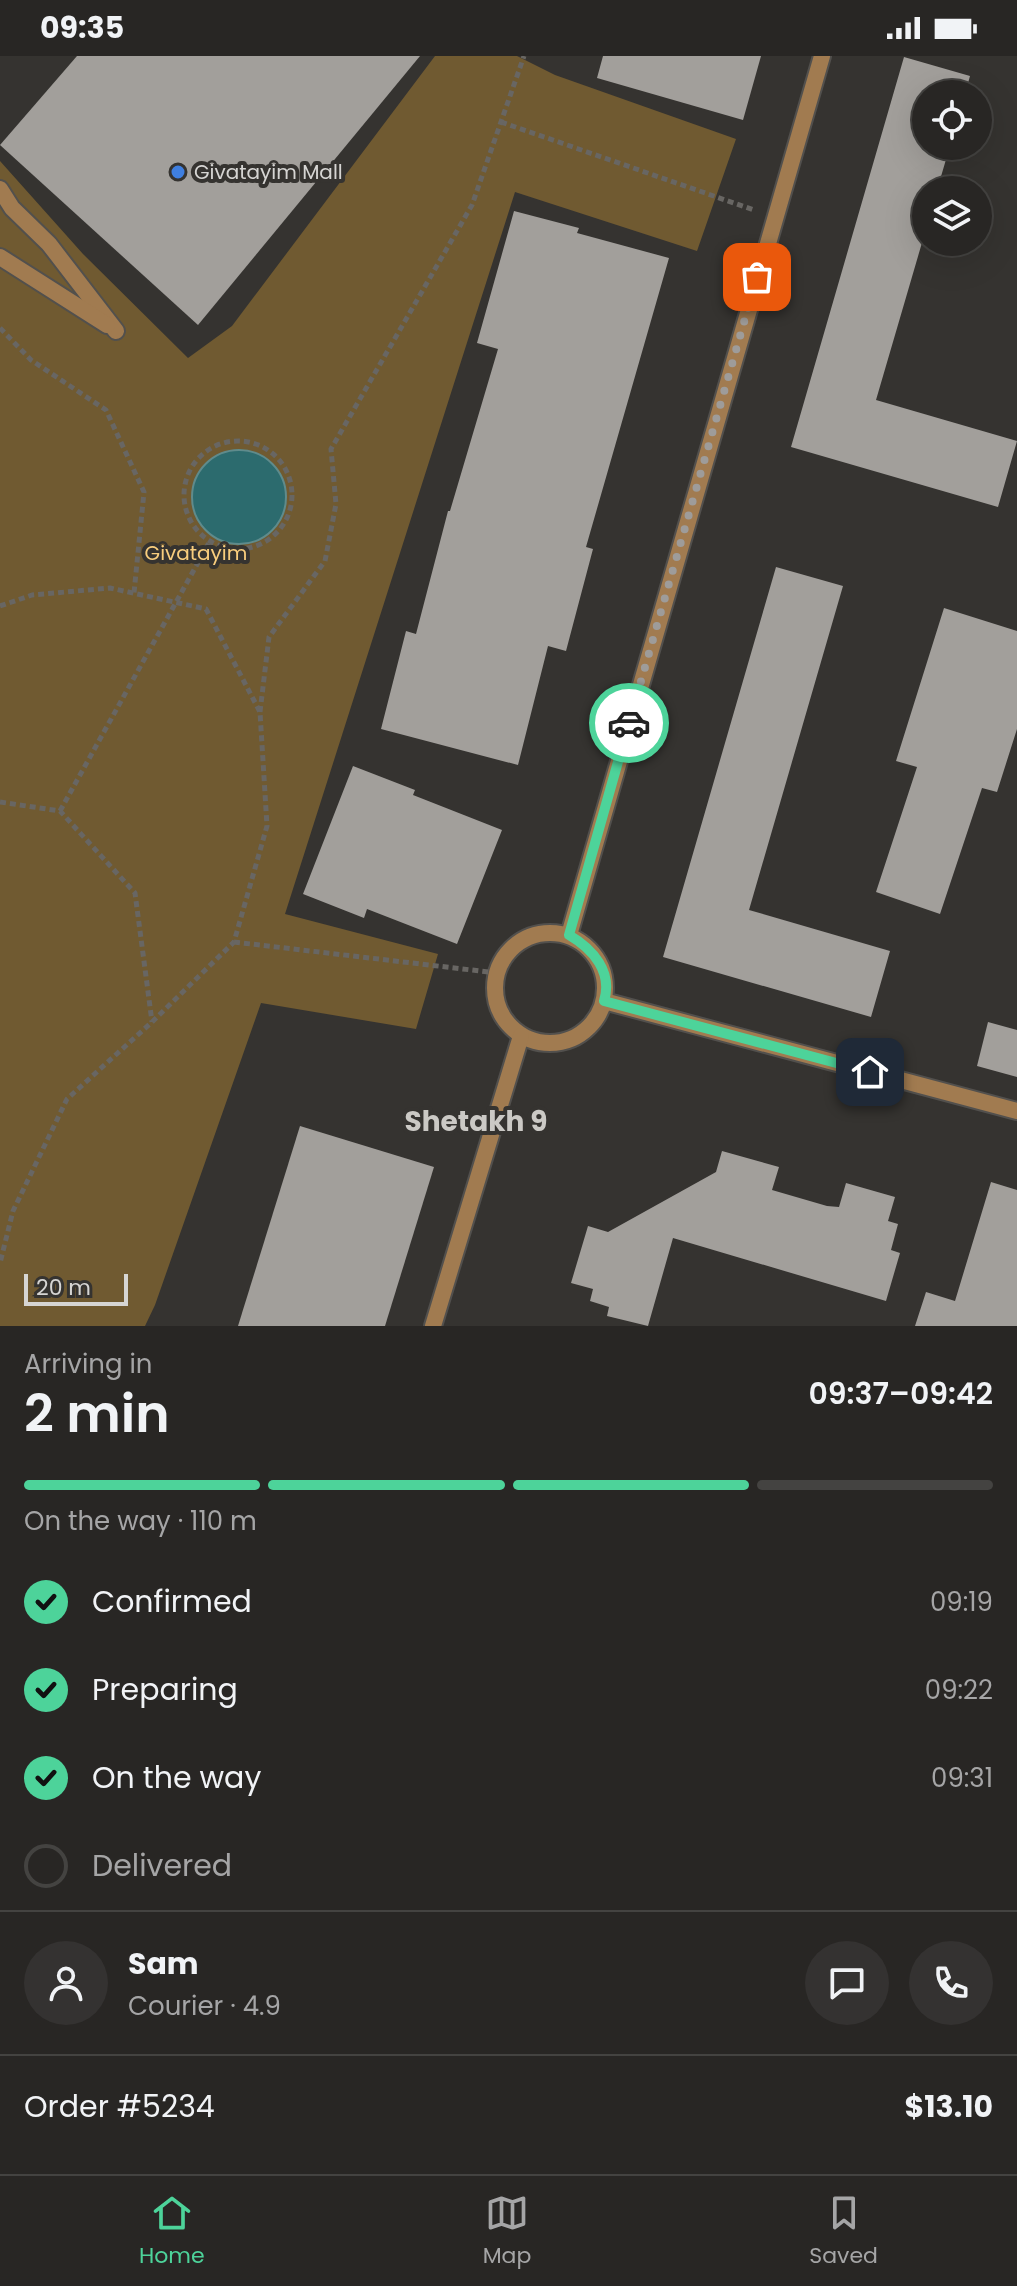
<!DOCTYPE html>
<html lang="en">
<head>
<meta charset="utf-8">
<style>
	:root { --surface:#282624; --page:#343231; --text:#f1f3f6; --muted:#a5a5a6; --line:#444341; --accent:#4dd39a }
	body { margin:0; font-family:Poppins,sans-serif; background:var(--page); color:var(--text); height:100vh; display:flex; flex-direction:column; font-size:30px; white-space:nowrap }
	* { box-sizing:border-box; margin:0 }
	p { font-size:26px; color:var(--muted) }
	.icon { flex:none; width:44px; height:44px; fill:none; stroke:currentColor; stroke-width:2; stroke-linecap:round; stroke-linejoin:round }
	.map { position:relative; height:1270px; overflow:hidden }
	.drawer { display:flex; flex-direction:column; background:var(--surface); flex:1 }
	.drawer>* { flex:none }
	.controls { position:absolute; left:912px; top:24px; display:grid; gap:16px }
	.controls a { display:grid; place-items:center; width:80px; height:80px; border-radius:50%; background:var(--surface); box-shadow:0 8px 32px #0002,0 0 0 2px var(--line); font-size:40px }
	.scale { position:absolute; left:24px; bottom:20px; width:104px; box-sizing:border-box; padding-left:8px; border:4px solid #d6d5d3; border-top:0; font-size:22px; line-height:28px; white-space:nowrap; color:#d6d5d3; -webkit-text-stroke:6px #353330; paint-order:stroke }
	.pin { position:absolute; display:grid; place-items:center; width:68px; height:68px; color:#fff; margin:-34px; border-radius:16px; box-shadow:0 4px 12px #0006 }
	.courier { position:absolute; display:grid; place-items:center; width:80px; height:80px; margin:-40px; border:6px solid #4dd39a; border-radius:50%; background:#fff; color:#222; box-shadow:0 2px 10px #0007 }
	.overview em { font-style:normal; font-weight:600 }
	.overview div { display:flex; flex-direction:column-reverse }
	.overview { display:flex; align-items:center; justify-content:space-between; height:136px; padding:0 24px }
	h1 { font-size:52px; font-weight:600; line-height:60px }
	.bar { display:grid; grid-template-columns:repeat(4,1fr); gap:12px 8px; align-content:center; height:96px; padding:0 24px }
	.bar i { height:10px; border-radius:6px; background:var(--line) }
	.bar .on { background:var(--accent) }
	.bar p { grid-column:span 4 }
	.line { display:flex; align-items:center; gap:20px; padding:0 24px; border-top:2px solid var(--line) }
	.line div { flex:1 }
	.round { display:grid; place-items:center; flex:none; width:84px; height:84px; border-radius:42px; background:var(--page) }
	ol { padding:0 24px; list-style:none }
	li { display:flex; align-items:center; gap:24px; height:88px }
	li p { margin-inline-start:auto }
	li .icon { padding:8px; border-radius:50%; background:var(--accent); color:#111; stroke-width:4 }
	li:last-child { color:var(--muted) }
	li i { width:44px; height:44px; border:4px solid var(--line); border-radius:50% }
	.status { display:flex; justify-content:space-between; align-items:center; height:56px; padding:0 40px; background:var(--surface); direction:ltr }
	.status svg { height:22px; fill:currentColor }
	.tab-bar { display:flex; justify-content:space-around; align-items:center; height:112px; border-top:2px solid var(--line); background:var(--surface); font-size:22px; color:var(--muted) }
	.tab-bar a { display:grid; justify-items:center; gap:4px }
	.tab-bar .on { color:var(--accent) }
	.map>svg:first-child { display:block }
	.green { fill:#705a31 }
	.water { fill:#2c6b6e; stroke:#5f8b8c; stroke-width:2 }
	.building { fill:#a29f9b }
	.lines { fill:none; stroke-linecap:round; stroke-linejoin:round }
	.lane-casing { stroke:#52504d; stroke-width:20 }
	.street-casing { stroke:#52504d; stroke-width:20 }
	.path { stroke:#686663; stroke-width:5; stroke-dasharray:6 4; stroke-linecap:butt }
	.lane { stroke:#a17b50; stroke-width:16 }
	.street { stroke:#a17b50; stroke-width:16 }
	.done { stroke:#9e9c9a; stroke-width:8; stroke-dasharray:0 14.4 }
	.route { stroke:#4dd39a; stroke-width:10 }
	.shop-dot { fill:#3f7fe0; stroke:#353330; stroke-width:3 }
	.labels { text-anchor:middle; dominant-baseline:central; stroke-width:8; stroke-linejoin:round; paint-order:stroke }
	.poi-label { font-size:20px; fill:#d6d5d3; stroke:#353330; text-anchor:start }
	.park-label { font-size:20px; fill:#f8cd7d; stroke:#353330 }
	.district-label { font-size:28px; font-weight:bold; fill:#cbc9c5; stroke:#353330 }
</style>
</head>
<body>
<div class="status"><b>09:35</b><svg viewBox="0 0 49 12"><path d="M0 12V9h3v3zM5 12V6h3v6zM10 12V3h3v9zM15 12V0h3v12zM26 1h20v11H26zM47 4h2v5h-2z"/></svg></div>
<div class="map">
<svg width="1017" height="1270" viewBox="0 0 1017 1270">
	<rect width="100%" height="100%" fill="#353330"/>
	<path class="green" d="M435,0h82l38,19 181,64 -39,112 -182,-59 -230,722 153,40 -22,75 -155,-26 -106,302 -10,21h-145v-1165l83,93 105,104 44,-32z"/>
	<circle class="water" cx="239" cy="441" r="47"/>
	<g class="building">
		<path d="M77,0h343l-222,269 -198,-180z"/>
		<path d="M603,0h158l-18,64 -146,-42z"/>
		<path d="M904,1l66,19 -5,18h-39v52h24l-13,44h-11v39l-50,171 141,41 -19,66 -207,-60z"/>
		<path d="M514,155l65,17 -2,5 92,25 -83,289 7,2 -27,102 -18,-5 -30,119 -137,-36 25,-98 10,3 32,-123h2l48,-162 -21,-6z"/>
		<path d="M776,511l67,19 -94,324 141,41 -19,66 -208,-60z"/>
		<path d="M944,552l73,23v98l-20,63 -15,-4 -42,126 -64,-22 41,-125 -21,-6z"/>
		<path d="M353,710l62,24 -2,5 89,35 -45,114 -90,-35 -3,9 -61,-24z"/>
		<path d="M988,966l29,8v47l-40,-11z"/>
		<path d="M300,1070l134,41 -49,159h-147z"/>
		<path d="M722,1095l57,16 -7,23 55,16 12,1 7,-24 49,14 -7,24 10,3 -7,26 9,3 -14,48 -213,-63 -25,88 -41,-10 2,-9 -19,-6 3,-12 -22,-6 17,-57 20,6 108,-60z"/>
		<path d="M991,1126l26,8v136h-102l11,-34 29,9z"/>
	</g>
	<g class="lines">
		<g class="lane-casing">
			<g id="lane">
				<path d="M0,133l12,19 37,36 67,87"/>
				<path d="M0,201l107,68"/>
			</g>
		</g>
		<g class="street-casing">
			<g id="street">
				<circle cx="550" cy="932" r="55"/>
				<path d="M569,879l253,-879"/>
				<path d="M604,945l413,110"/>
				<path d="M433,1270l88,-290"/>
			</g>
		</g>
		<g class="path">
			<path d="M501,66l253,88"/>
			<path d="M0,272l31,32 75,50 38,82 -10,101"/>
			<circle cx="238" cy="439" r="54"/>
			<path d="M0,550l32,-11 78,-7 96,21 54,103 7,114 -33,116 -82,80 -85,77 -54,112 -13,52"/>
			<path d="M260,656l9,-75 56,-76 11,-57 -5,-55 141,-244 52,-149"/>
			<path d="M0,746l60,9 75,82 17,129"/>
			<path d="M60,755l150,-270"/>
			<path d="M234,886l263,31"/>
		</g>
		<use href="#lane" class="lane"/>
		<use href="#street" class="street"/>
	</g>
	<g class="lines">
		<path class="done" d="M629,667l128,-446"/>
		<path class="route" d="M629,667l-60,212c24,14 44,37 35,66l266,71"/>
	</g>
	<circle class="shop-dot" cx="178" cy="116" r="8"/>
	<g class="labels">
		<g class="poi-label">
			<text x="194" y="116">Givatayim Mall</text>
		</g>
		<g class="park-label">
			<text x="196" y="497">Givatayim</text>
		</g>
		<g class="district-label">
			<text x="476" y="1065">Shetakh 9</text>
		</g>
	</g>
</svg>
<div class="controls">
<a><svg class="icon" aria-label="locate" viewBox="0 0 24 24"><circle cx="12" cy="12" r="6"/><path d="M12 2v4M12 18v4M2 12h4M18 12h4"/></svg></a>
<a><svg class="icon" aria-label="layers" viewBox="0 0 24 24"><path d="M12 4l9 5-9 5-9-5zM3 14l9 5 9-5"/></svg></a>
</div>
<div class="scale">20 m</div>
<div class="pin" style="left:757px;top:221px;background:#ea580c"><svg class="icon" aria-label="bag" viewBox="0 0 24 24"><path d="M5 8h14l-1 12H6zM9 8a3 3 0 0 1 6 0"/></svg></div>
<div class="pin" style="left:870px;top:1016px;background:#1f2937"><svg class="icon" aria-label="home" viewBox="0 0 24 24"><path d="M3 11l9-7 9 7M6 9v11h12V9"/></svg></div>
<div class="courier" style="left:629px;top:667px"><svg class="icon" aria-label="car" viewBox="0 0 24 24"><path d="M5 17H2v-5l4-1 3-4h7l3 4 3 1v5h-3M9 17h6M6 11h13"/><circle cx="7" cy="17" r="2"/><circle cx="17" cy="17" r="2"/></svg></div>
</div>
<section class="drawer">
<div class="overview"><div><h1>2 min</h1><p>Arriving in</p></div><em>09:37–09:42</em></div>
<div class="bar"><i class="on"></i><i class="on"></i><i class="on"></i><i></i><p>On the way · 110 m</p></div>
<ol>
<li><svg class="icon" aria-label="check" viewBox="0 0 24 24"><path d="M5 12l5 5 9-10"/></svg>Confirmed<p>09:19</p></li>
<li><svg class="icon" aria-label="check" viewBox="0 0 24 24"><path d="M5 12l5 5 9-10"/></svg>Preparing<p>09:22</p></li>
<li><svg class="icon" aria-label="check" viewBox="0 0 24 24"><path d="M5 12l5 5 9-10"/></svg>On the way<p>09:31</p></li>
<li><i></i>Delivered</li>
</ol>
<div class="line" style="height:144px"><a class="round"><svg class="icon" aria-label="person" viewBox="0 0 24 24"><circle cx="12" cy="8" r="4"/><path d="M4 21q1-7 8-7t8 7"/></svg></a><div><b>Sam</b><p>Courier · 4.9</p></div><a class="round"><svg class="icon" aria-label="chat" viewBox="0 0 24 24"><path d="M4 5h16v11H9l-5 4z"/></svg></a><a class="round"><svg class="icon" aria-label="phone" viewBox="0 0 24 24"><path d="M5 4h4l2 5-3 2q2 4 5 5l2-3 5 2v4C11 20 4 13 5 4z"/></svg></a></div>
<div class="line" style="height:104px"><div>Order #5234</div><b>$13.10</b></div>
</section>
<nav class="tab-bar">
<a class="on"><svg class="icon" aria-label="home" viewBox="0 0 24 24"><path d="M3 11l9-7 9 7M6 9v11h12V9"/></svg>Home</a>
<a><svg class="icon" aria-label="map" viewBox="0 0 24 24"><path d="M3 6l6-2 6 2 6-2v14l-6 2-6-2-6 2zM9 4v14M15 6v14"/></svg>Map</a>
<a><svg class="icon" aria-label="saved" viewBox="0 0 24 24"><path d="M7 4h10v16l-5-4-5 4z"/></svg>Saved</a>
</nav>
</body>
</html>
